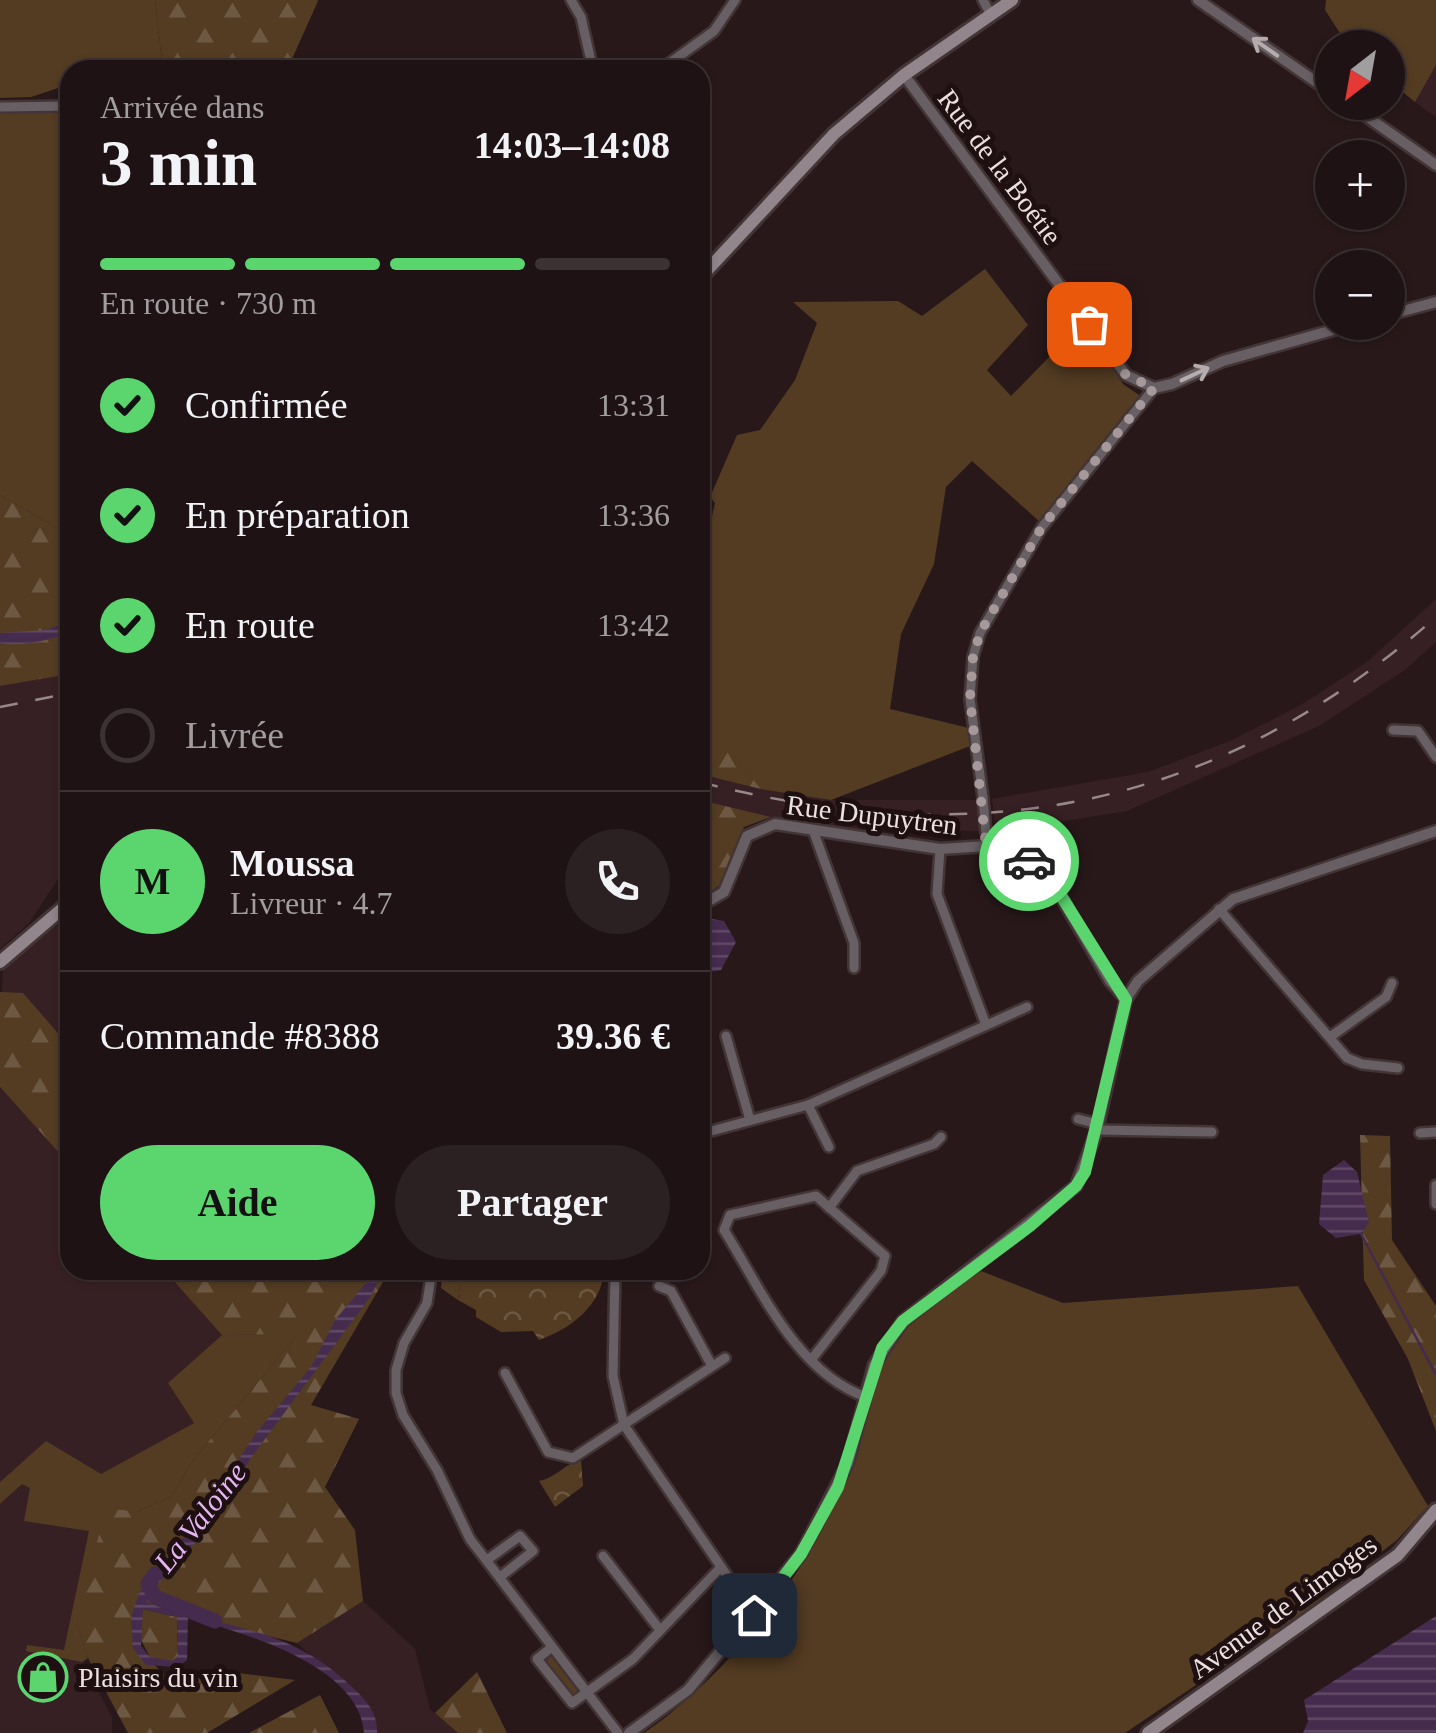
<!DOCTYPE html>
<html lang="fr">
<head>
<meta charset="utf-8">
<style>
	:root { --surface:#1e1214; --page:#2b2022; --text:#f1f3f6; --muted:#a19ea0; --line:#3c3234; --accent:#5bd56e }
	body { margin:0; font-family:Georgia,serif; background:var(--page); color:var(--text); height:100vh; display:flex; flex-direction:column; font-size:38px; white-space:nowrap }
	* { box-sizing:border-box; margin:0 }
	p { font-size:32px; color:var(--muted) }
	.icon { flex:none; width:55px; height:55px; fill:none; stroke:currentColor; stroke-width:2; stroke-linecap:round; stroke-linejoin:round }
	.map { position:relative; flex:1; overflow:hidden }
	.sheet { position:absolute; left:60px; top:60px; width:650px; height:1220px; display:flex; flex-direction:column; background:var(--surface); border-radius:30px; box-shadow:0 2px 8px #0004,0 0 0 2px var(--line) }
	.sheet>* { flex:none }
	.needle { width:65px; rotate:211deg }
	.controls { position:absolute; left:1315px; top:30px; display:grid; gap:20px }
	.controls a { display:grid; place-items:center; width:90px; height:90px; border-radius:50%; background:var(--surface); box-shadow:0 2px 8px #0004,0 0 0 2px var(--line); font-size:50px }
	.pin { position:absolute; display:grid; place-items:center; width:85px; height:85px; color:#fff; margin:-42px; border-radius:20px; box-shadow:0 5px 15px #0006 }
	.courier { position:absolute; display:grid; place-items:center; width:100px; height:100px; margin:-50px; border:8px solid #5bd56e; border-radius:50%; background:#fff; color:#222; box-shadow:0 2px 12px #0007 }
	.overview em { font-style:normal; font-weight:700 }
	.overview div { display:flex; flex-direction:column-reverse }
	.overview { display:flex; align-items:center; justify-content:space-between; height:170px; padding:0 40px }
	h1 { font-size:65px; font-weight:700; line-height:75px }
	.bar { display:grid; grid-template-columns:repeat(4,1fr); gap:15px 10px; align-content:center; height:120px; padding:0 40px }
	.bar i { height:12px; border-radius:8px; background:var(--line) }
	.bar .selected { background:var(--accent) }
	.bar p { grid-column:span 4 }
	.line { display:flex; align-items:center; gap:25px; padding:0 40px; border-top:2px solid var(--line) }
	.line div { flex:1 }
	.round { display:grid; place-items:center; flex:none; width:105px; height:105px; border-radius:52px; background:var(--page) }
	ol { padding:0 40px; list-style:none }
	li { display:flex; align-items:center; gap:30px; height:110px }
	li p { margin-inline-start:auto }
	li .icon { padding:10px; border-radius:50%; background:var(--accent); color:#111; stroke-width:4 }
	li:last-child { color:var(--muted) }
	li i { width:55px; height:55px; border:5px solid var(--line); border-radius:50% }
	.button { display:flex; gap:20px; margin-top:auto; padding:20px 40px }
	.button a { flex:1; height:115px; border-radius:60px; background:var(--accent); color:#111; font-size:40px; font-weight:700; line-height:115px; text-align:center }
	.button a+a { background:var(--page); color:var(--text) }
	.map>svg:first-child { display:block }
	.built { fill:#372023 }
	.grass { fill:#543c23 }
	.forest { fill:url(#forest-firs) }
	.park { fill:url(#park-crowns) }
	.water { fill:url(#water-rules); fill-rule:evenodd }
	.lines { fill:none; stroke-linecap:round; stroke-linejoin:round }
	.stream { stroke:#452b4d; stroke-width:2.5 }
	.river { stroke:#452b4d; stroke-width:15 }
	.minor-casing { stroke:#433436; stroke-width:14 }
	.tertiary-casing { stroke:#433436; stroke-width:15 }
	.secondary-casing { stroke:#433436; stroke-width:18 }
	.minor { stroke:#675f63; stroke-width:9 }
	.tertiary { stroke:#675f63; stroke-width:10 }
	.secondary { stroke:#92858c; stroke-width:12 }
	.rail { stroke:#97898b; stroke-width:2.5; stroke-dasharray:18 18; stroke-linecap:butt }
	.minor-bridge-casing { stroke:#433436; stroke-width:14; stroke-linecap:butt }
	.minor-bridge { stroke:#675f63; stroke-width:9 }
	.oneway { stroke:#b6acae }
	.done { stroke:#a7999b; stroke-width:10; stroke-dasharray:0 18 }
	.route { stroke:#5bd56e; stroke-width:12 }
	.labels { text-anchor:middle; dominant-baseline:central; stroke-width:10; stroke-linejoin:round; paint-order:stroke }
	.street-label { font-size:28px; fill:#ebdfe0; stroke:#1e0f11 }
	.poi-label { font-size:28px; fill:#ebdfe0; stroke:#1e0f11; text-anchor:start }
	.water-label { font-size:30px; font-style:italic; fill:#e3b5f2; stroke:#1e0f11 }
</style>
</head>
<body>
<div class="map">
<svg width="1436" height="1733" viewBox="0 0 1436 1733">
	<defs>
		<pattern id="forest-firs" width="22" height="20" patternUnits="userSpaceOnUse" patternTransform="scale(2.5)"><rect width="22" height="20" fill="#543c23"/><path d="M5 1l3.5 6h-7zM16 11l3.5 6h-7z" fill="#6d5843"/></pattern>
		<pattern id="park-crowns" width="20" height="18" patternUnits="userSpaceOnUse" patternTransform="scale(2.5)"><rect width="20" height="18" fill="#543c23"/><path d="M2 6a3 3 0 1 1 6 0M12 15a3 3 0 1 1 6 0" fill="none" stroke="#6d5843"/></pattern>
		<pattern id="water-rules" width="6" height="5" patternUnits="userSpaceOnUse" patternTransform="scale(2.5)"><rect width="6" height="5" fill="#452b4d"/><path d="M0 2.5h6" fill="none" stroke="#604966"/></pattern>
	</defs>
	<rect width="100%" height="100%" fill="#28181a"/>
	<g class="built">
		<path d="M1436,65v52l-21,-15z"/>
		<path d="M1436,599v43l-31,28 -86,56 -192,85 -131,21 -4,-33 156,-27 82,-31 71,-36 66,-43z"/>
		<path d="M70,674v209l-12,-4 -29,44 -29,26v-263z"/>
		<path d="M700,774l131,26h149v31l-129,-2 -80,-12 -71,-17z"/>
		<path d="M70,915v133l-68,-57 1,-21z"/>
		<path d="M0,1087l70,78v105h94l58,65 -54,48 26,40 -94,52 -24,147 12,36 -5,5 29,54v16h-112v-229l22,-21 -7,-15 -15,14z"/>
		<path d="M363,1601l52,48 15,60 28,24h-84l-12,-32 -65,-58z"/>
	</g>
	<g class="grass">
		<path d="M0,0h155l8,70h-93v14l-39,13 -31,1z"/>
		<path d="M1326,0h110v65l-21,37 -27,-22v-32l-39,-1 -24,-37z"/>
		<path d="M70,109v403l-11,17 -59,-34v-382z"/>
		<path d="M985,269l43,56 -41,45 24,26 43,-44 9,13 30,-25 30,44 19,13 -102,125 -68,-61 -26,26 -12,77 -33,70 -11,75 79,19 1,18 -139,54 -70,-11 -52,-62 -9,4v-163l15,-65 -5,-6 27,-62 23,-5 35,-50 22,-57 -24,-21 105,-1 24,15z"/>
		<path d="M981,1271l82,32 235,-17 130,220 -31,34 -96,74 -176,119h-481c81,-55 167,-162 201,-254 19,-49 24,-107 56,-150 18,-23 55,-41 80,-58z"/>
		<path d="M299,1333l-105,126 -22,37 -35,16 -61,110 12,36 -6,4 -56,-11 1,-6 37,5 25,-119 -65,-10 6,-33 -8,-4 -22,20v-22l46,-41 55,33 93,-51 -26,-40 54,-48z"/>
		<path d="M551,1654l28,37 -8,6 -28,-37z"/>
	</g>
	<g class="forest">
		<path d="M155,0h162l1,1 -31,69h-124z"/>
		<path d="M0,495l59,34 11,-17v162l-70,12z"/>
		<path d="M709,726l52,63 -61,-15v-43z"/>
		<path d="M700,800l71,17 -27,10 -23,57 -21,15z"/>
		<path d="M0,992l23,1 47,54v118l-70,-78z"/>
		<path d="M1360,1135l30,1 2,104 44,66v125l-28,-72 -44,-79z"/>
		<path d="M164,1270h226l-79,135 48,14 -34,68 30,43 8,71 -66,42 -156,-38v10l2,-6 34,8 1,39 -6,6 -22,-5 -10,-19 -2,11 35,34 39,-13 83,10 -88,53h-79l-40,-75 -12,-36 30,-114 31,4 35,-16 22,-37 104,-125 -76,1z"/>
		<path d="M443,1270h19l-4,30 -17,-12z"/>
		<path d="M477,1672l30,61h-49l-23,-20z"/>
		<path d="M320,1695l19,38h-90z"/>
	</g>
	<g class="park">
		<path d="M462,1270h142c-2,36 -34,59 -65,70l-6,-9 -32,1 -25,-15v-7l-18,-10z"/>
		<path d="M581,1460l2,26 -28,21 -16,-26c17,-3 25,-17 42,-21z"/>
	</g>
	<g class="water">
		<path d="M70,621v12c-23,7 -46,14 -70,10v-10l46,-3z"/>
		<path d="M712,919l12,2 12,21 -15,28 -17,3 -4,-4v-48z"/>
		<path d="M1344,1160l13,12 12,50 -8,12 -25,4 -17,-14 4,-49z"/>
		<path d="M377,1270h7l-13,26 -118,159 -50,79 -55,61 -1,8c77,25 142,23 205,84 14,13 26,26 25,46h-13c-4,-68 -122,-101 -176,-115l-1,42 -9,7 -32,-2 -13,-17 -2,-30 8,-25 71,-89 46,-71 55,-66 24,-47zM143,1609l34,8 1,39 -6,5 -22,-4 -9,-11z"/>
		<path d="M1436,1616v117h-133l5,-12 -4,-21z"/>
	</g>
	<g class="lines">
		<path class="stream" d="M1361,1234l75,141"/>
		<path class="river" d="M155,1574l-7,10 7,13 60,24"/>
		<g class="minor-casing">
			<g id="minor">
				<path d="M571,0l10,17 12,53"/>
				<path d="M983,0l8,15"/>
				<path d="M660,70l54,-39 21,-31"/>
				<path d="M0,107l70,-1"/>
				<path d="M1393,730l25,1 18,26"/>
				<path d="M983,798l-13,-99 3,-42 7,-24 62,-106 112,-139"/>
				<path d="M813,830l41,113v25"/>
				<path d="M940,849l-3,45 49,131"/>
				<path d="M1219,909l128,149 15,6 36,4"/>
				<path d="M726,1036l24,84"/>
				<path d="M1330,1037l56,-40 6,-14"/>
				<path d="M808,1105l21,42"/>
				<path d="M1078,1119l20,5"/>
				<path d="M1097,1130l115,2"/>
				<path d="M1420,1133l16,-1"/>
				<path d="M700,1134l108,-29 219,-98"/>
				<path d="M1436,1185v19"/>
				<path d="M829,1208l28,-37 77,-27 7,-7"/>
				<path d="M432,1270l-5,33 -23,40 -8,27v23l7,22 34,55 33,69 148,194"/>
				<path d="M615,1270l-2,106 11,49 130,190"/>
				<path d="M659,1286l12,5 41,75"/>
				<path d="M811,1360l70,-89 4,-15 -69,-60 -86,19 -6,15c37,59 72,142 142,167"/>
				<path d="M505,1373l43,79 25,6 152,-100"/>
				<path d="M603,1556l57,74"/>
				<path d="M487,1560l33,-24 13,15 -33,26"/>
				<path d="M552,1647l-15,12 35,44 61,-44 88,-92"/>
			</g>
		</g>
		<g class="tertiary-casing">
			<g id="tertiary">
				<path d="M1198,0l134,93"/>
				<path d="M904,75l222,300 28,13 18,-4 51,-23 138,-39"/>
				<path d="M1346,102l90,63"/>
				<path d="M1388,315l48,-13"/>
				<path d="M700,906l24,-14 23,-56 28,-12 165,25 47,-3 31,9 32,23 60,103 16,18"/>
				<path d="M629,1733l59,-43 113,-136 47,-91 26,-98 29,-44 173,-135 21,-56 29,-131 12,-18 95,-82 203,-68"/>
			</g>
		</g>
		<g class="secondary-casing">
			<g id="secondary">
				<path d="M700,278l134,-144 70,-59 108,-75"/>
				<path d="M0,962l70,-60"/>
				<path d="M1148,1733l250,-178 38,-45"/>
			</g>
		</g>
		<use href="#minor" class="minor"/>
		<use href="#tertiary" class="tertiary"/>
		<use href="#secondary" class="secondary"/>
		<g class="rail">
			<path d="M0,707l70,-14"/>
			<path d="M700,782c278,72 518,27 736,-165"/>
		</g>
		<g class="minor-bridge-casing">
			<path id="minor-bridge" d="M983,798l3,36"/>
		</g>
		<use href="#minor-bridge" class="minor-bridge"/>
	</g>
	<defs><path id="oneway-shaft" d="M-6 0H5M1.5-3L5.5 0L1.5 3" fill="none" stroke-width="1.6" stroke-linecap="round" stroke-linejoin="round" transform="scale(2.5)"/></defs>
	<g class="oneway">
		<use href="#oneway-shaft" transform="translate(1265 47) rotate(-145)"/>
		<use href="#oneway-shaft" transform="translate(1195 374) rotate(-25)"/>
	</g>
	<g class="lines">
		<path class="done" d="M1029,861l-43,-15 -16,-148 3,-41 7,-24 62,-106 112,-139 -28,-13 -37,-51"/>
		<path class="route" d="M754,1615l47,-61 37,-67 44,-139 21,-27 127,-95 46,-40 9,-14 41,-172 -76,-122 -21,-17"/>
	</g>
	<defs>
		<g id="shop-ring" transform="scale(2.5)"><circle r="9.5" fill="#1e0f11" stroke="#5bd56e" stroke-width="1.5"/><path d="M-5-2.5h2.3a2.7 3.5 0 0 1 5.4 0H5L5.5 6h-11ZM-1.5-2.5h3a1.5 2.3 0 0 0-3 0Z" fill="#5bd56e"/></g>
	</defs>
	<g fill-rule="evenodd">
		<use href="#shop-ring" x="43" y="1677"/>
	</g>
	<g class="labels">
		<g class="street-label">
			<text transform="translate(1000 167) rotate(53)">Rue de la Boétie</text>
			<text transform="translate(872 815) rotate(7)">Rue Dupuytren</text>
			<text transform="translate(1283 1607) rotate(-36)">Avenue de Limoges</text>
		</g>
		<g class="poi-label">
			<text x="78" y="1677">Plaisirs du vin</text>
		</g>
		<g class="water-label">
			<text transform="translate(200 1517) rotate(-52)">La Valoine</text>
		</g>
	</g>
</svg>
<div class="controls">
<a><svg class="needle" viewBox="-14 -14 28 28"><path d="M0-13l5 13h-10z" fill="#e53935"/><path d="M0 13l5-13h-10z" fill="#a19ea0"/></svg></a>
<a>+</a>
<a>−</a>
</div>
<div class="pin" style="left:1089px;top:324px;background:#ea580c"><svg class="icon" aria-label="bag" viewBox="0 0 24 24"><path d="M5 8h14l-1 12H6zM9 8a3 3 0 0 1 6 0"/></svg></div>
<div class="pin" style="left:754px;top:1615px;background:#1f2937"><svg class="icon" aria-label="home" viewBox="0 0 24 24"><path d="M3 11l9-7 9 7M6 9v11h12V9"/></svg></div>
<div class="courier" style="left:1029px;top:861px"><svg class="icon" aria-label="car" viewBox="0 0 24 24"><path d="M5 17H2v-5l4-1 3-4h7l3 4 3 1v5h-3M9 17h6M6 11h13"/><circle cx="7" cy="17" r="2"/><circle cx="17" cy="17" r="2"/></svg></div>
<section class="sheet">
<div class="overview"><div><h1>3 min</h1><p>Arrivée dans</p></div><em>14:03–14:08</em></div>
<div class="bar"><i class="selected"></i><i class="selected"></i><i class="selected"></i><i></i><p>En route · 730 m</p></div>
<ol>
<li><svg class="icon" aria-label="check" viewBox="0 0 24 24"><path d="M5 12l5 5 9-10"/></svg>Confirmée<p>13:31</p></li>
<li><svg class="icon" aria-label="check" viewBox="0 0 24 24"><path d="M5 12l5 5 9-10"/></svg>En préparation<p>13:36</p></li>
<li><svg class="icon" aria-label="check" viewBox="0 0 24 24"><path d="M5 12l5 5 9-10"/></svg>En route<p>13:42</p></li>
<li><i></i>Livrée</li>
</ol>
<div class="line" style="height:180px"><b class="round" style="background:var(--accent);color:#111">M</b><div><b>Moussa</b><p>Livreur · 4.7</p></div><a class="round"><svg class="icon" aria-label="phone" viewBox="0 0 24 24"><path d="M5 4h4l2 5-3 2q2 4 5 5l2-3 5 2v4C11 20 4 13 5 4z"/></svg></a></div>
<div class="line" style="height:130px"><div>Commande #8388</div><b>39.36 €</b></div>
<div class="button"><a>Aide</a><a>Partager</a></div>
</section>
</div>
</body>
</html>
